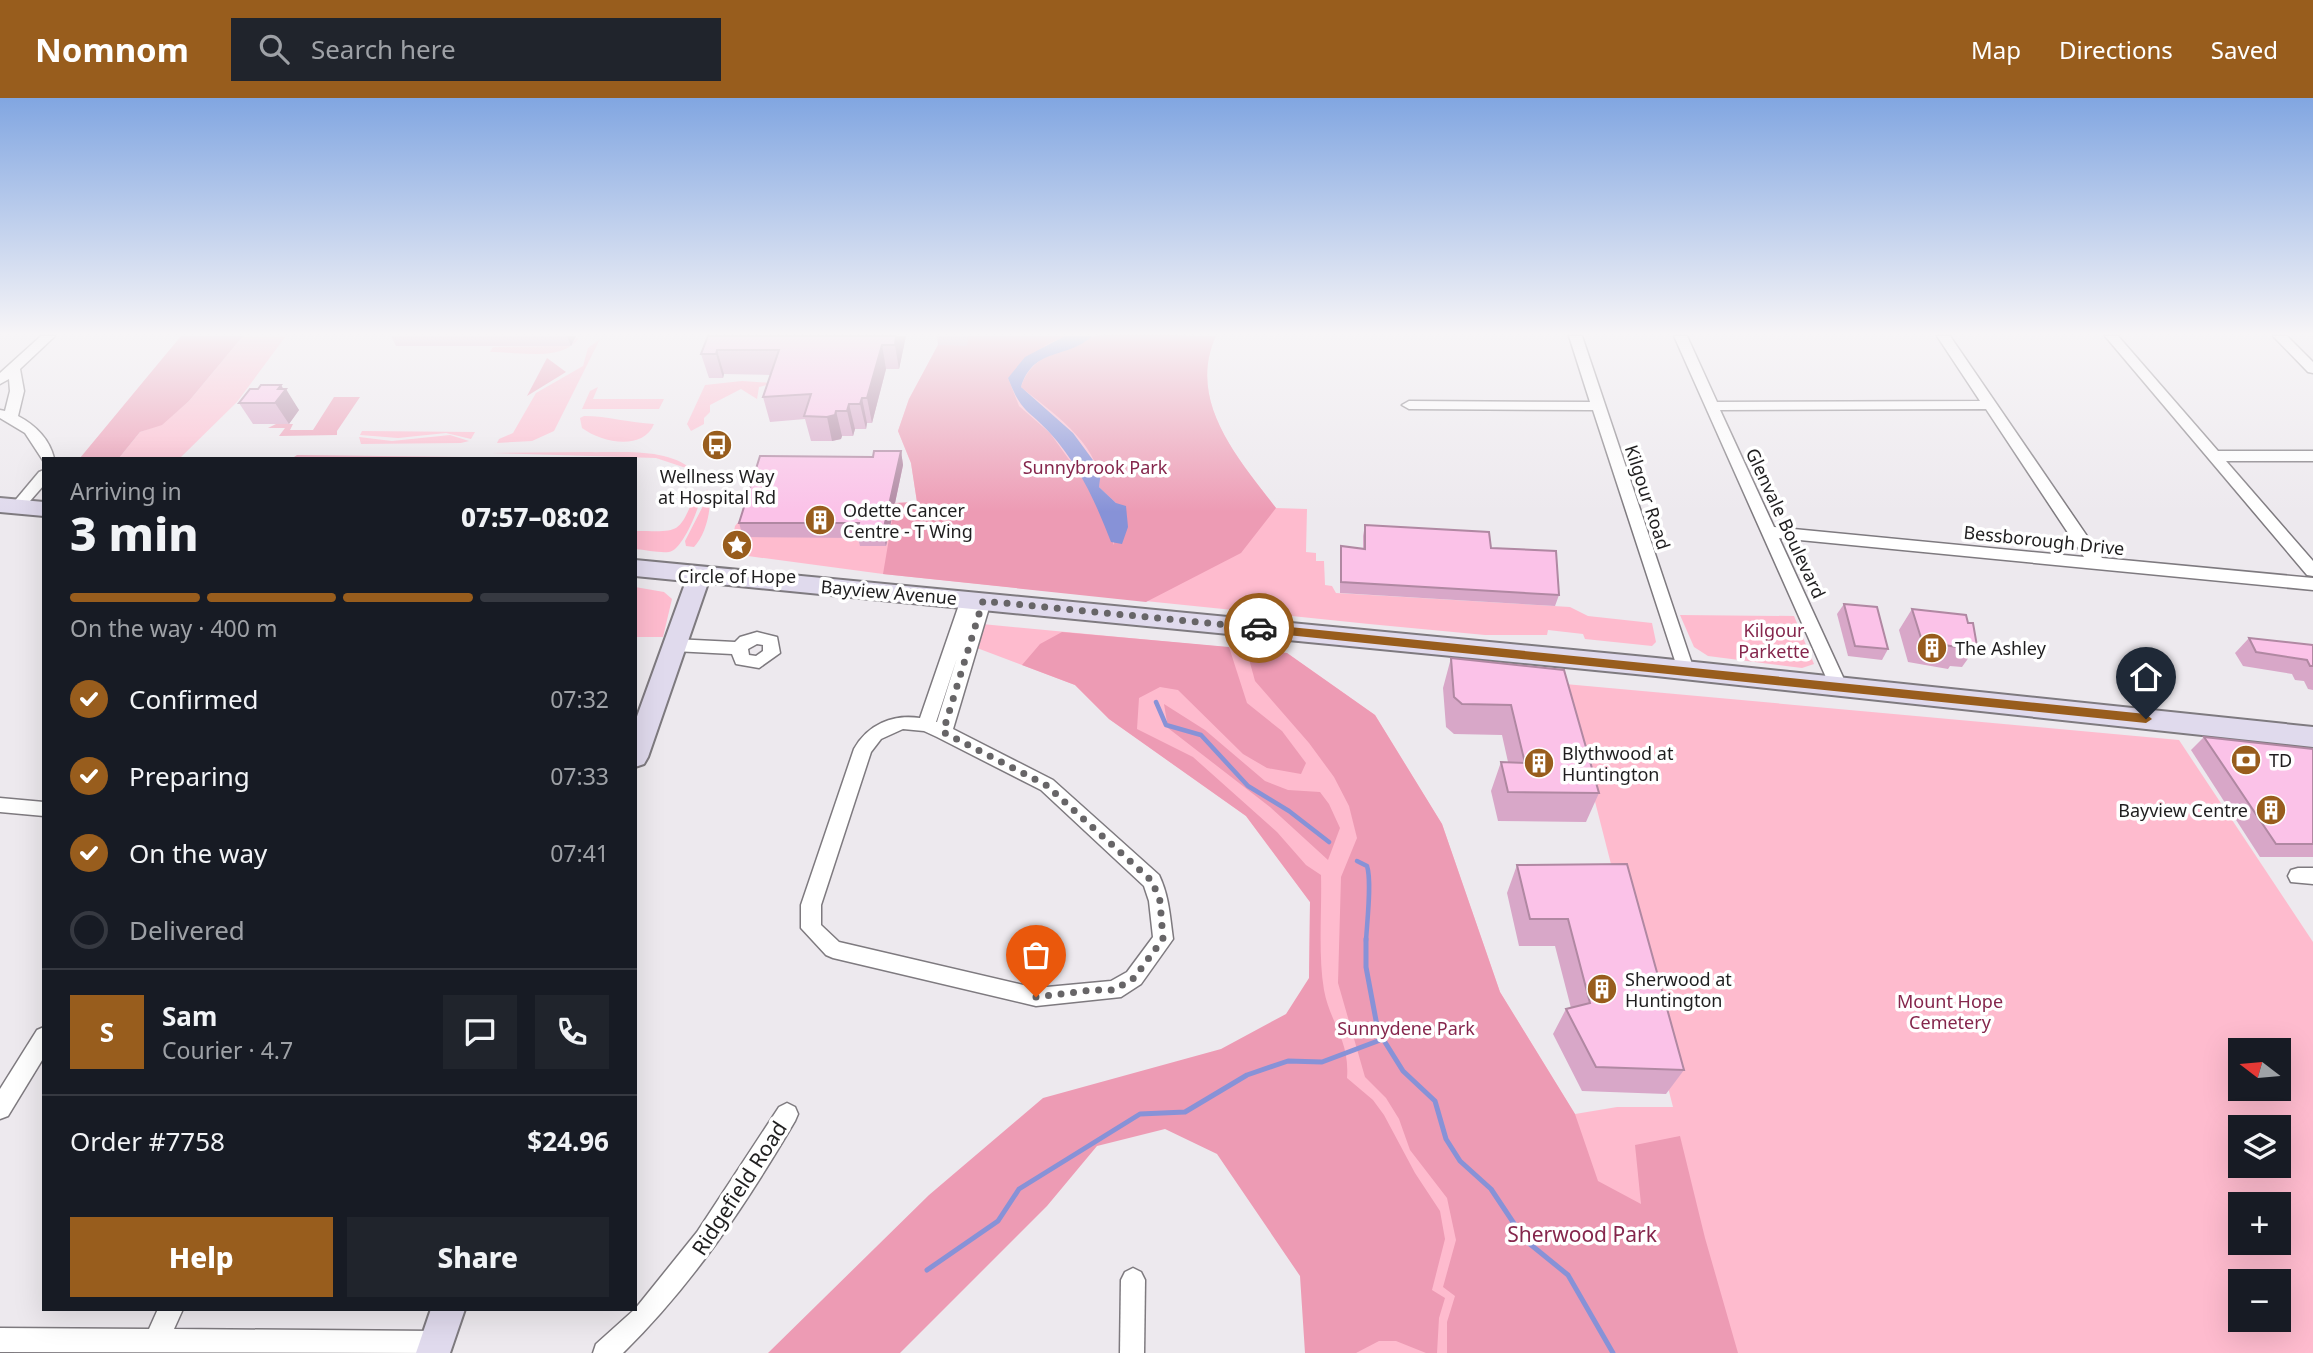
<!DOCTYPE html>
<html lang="en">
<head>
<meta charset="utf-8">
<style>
	:root { --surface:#171b24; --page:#20242c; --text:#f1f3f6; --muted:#9ea1a6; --line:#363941; --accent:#985d1d }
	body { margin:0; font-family:"Noto Sans",sans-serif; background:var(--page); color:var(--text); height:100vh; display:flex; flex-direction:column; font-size:26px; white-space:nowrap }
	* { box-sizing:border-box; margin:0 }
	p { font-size:23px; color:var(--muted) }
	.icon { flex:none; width:38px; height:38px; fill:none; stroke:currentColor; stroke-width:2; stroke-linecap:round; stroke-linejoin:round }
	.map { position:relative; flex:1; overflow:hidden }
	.details { position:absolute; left:42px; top:359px; width:595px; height:854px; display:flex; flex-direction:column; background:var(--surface); border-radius:0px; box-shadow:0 7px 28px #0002 }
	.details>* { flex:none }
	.needle { width:46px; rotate:286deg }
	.buttons { position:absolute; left:2228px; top:940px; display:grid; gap:14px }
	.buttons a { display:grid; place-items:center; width:63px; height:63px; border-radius:0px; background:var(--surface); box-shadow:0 7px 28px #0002; font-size:35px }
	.pin { position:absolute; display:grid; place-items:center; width:60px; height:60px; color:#fff; margin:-72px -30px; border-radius:50% 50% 50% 0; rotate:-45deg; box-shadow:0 0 7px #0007 }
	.pin .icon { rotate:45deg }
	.courier { position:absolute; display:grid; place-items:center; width:70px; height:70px; margin:-35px; border:5px solid #985d1d; border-radius:50%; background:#fff; color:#222; box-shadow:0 2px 9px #0007 }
	.head em { font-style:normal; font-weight:800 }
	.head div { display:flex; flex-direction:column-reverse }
	.head { display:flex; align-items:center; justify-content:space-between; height:119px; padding:0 28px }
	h1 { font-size:46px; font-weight:800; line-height:52px }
	.bar { display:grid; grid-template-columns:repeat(4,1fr); gap:10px 7px; align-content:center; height:84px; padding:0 28px }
	.bar i { height:9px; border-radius:5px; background:var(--line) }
	.bar .selected { background:var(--accent) }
	.bar p { grid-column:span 4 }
	.line { display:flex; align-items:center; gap:18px; padding:0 28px; border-top:2px solid var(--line) }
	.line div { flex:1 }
	.round { display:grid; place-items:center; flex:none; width:74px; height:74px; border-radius:0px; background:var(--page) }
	ol { padding:0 28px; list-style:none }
	li { display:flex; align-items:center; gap:21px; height:77px }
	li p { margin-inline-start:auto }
	li .icon { padding:7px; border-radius:50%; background:var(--accent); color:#fff; stroke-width:4 }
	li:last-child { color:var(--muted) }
	li i { width:38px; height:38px; border:4px solid var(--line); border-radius:50% }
	.cta { display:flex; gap:14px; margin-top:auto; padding:14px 28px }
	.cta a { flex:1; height:80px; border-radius:0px; background:var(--accent); color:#fff; font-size:28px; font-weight:800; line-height:80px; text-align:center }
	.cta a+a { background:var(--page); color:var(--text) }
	header { display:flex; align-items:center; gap:42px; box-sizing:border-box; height:98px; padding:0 35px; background:var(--accent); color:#fff }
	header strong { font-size:33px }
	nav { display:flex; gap:38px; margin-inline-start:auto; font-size:24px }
	.search { width:490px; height:63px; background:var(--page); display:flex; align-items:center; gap:18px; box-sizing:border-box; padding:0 24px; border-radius:0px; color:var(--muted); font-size:26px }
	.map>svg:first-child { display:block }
	.green { fill:#febbce; fill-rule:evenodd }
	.forest { fill:#ed9bb4 }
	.water { fill:#8792d7 }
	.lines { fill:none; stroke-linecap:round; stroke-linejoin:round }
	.stream-far1 { stroke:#8792d7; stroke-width:4.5 }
	.stream { stroke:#8792d7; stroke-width:5 }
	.street-casing { stroke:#7e7a7f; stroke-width:3 }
	.secondary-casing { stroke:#7e7a7f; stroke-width:4 }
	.street { fill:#fff; fill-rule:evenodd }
	.secondary { fill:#e0daed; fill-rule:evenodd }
	.wall { fill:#d8a7c8 }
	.shaded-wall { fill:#b088a2 }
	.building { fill:#fbc2e8; stroke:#b088a2; stroke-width:2 }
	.route { fill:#985d1d }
	.done { stroke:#676567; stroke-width:7; stroke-dasharray:0 12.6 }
	.labels { text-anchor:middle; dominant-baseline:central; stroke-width:7; stroke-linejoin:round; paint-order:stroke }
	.park-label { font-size:18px; fill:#85264c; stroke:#fff }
	.poi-label { font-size:18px; fill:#1f1e1f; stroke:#fff; text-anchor:start }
	.street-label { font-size:18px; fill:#1f1e1f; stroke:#fff }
	.near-street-label { font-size:21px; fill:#1f1e1f; stroke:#fff }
	.near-park-label { font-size:21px; fill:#85264c; stroke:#fff }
</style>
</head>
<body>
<header>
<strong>Nomnom</strong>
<div class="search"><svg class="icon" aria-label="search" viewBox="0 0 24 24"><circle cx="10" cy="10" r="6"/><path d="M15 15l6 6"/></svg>Search here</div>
<nav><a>Map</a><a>Directions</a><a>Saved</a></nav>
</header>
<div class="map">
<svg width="2313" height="1255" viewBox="0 0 2313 1255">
	<rect width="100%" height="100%" fill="#ede9ee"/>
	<g class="green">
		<path d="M243,238h43l-49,66 -57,56h-61l21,-26 22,-8 27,-23z"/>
		<path d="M969,238h247c-30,65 23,124 60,172l31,1 -1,43 10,1v8h8l1,24 7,1 4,7 234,14 18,9 64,7 4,19 -4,4 -67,-7 -2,-5 -35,-4 -1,5h-62l-116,-11 -486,-50 -135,-18 -17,-9 4,-21 5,-6 18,-53 104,71 24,8 9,-43 22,-1 -6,-39 -13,-32 11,-32 29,-54z"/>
		<path d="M576,240h3c-16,24 -62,14 -89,14l3,-5 78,-1z"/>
		<path d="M600,241l-46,92 -22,10 -35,2 2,-4 14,-6 23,-40 47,-27 5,-18z"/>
		<path d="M742,283l32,2 -15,4 -2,12 -16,-10 -31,16v7l-6,6v6l-13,7 -4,-7 18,-39z"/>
		<path d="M598,289l-5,12h71l-5,10h-77l8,-18z"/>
		<path d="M584,318c24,0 46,7 70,8 -11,27 -52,19 -72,4l-2,-10z"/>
		<path d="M362,333l113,1 -4,7 -25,-6 -48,5 -38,-3z"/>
		<path d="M450,337l19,6 -8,2 -100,1 -2,-7 33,4z"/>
		<path d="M587,354c31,1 81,-5 105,18l-36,-12 -164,-5z"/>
		<path d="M707,391c7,15 -1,46 -13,58l-8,-1 -1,-5 18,-35z"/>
		<path d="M695,397h6c-1,12 -19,56 -32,57 -10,1 -23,-2 -34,-3v-18c44,0 43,5 60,-36z"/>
		<path d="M635,489l29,5 8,7 -9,38h-28z"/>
		<path d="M1680,517l114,1 20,48 -12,4 -94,-12 -14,-9z"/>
		<path d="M982,526l305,29 88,62 67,109 58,168 75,122 42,-7h56l-108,-423 614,56 134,202v411h-1008l5,-451 -64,-86 -137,-97 -34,-34 -98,-37zM2240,952h38v38h-38zM2240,1029h38v39h-38zM2240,1106h38v38h-38zM2240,1183h38v39h-38z"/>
	</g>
	<g class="forest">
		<path d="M181,238h62l-54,65 -27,24 -22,7 -21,26h-39z"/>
		<path d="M969,238h96l-19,9 -38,33 11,28 31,27 43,60 21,52 2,-42 -17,-16c4,-41 -49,-76 -78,-100 10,-32 42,-37 71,-50 10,-5 104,-1 124,-1 -30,65 23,124 60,172l-35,45 -95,49 -263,-28 12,-71 22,-1 -6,-39 -13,-32 11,-32 29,-54z"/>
		<path d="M547,260l19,14 -39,24z"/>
		<path d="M334,299h26l-23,34v4l-58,1 6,-8h-17l8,-4h17l-3,6h23z"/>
		<path d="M297,357l167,2h-170z"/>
		<path d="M1062,534l167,15 18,56 35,28 24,32 -5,11 -34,-6 -24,-14 -65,-64 -18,-3 -21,11 -2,31 56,28 84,75 29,33 15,10c1,36 -3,80 3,115 6,33 26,50 23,88l26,22 11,15 31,58 25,38 5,28 -13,51 13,8 -6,20 -2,35h-11l-30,-12h-17l-23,12h-51l-5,-77 -83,-122 -52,-25 -68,17 -50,60 -147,147h-132l161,-158 114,-97 178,-49 65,-35 23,-36 1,-76 -64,-86 -137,-97 -34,-34 -53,-20 18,-21z"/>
		<path d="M1261,552l26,3 88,62 67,109 58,168 75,122 23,67 43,23 -6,-59 45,-9 25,102 33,115h-291v-31l8,-26 -12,-9 13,-47 -9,-42 -37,-48 -11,-31 -13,-21 -21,-21 -27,-94 3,-106 16,-39 -8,-32 -15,-29 -25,-34 -54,-62 -6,-22z"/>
		<path d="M1164,606l41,26 60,51 23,9 32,2 9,12 11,24 -12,32 -58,-53 -102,-79z"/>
	</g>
	<path class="water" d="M1065,238h27c-25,24 -58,10 -71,51l52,46 28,38 -2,16 17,16 10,3 2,21 -6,17 -11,-2c-15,-39 -32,-77 -61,-109 -23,-25 -28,-19 -42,-55l17,-21z"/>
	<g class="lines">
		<g class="stream-far1">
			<path d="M1156,604l10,23 35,10 47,51 41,25 40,31"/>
			<path d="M1357,763l10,5c5,15 0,56 -1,75"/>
		</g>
		<g class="stream">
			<path d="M1366,841v28l12,64 25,40 32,30 11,38 14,22 31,28 34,51 43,35 45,78"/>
			<path d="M927,1172l71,-49 21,-32 121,-75 45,-2 62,-37 41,-14 34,1 61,-23"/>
		</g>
		<g class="street-casing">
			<g id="street">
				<path d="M41,238h14l-35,33 4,22 -6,25c17,9 31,22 36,42h-10v4l-19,-29 -25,-15v-8l5,1 5,-20 -1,-12 -9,5v-11z"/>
				<path d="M1569,238h13l112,334 -2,4h-12l-2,-4 -85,-260 -184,-1 -7,-4 7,-4 181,1z"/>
				<path d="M1674,238h13l30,66 263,-1 -43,-65h13l152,222 211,20v12l-534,-52 69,150 -9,6 -6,-1zM1986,311l98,148 -310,-30 -54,-117z"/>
				<path d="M2105,238h13l100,115h95v10h-87l87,100v15l-6,-1z"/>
				<path d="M2273,238h14l26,26v11l-5,-1z"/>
				<path d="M44,372v15l-21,24h-10l-2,-3 2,-3 26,-31z"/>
				<path d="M969,495l8,5 6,-3 6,2 2,4 -38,128 100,51 106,95c10,21 11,42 14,64l-32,45 -20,13 -85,9 -203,-48 -7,-3 -25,-27v-23l53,-156c14,-25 39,-35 66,-31l41,-119zM957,560l-20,64h-1zM903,631l21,2 13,6 104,53 103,96 5,15 4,36 -26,35 -16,9 -75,7 -197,-46 -18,-17v-20l50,-153 10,-13z"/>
				<path d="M757,534l20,5 3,16 -21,15 -23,-4 -4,-10 -58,-3 -8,-6 8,-6 61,3 5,-5zM757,546l6,1v6l-7,5 -7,-1 -1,-6z"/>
				<path d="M0,700l44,4v14l-44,-4z"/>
				<path d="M2298,770h15v16l-22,-2 -3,-6 3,-6z"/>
				<path d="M44,929v30l-36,59 -8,3v-30l37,-59z"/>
				<path d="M787,1005l8,4 3,7 -3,7c-50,85 -102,163 -172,232h-30l3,-9 39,-35 62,-77 82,-125z"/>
				<path d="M1133,1170l8,4 4,8 -1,73h-24l1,-73 4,-8z"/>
				<path d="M158,1211h25l-9,20 262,2 9,3 3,9 -6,10 -442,-1v-24l149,1z"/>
			</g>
		</g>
		<g class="secondary-casing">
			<g id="secondary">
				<path d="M0,400l44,4v14l-44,-4z"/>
				<path d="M635,462l1021,98 657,69v20l-657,-71 -948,-93 -60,174 -4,7 -9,3v-45l51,-141 -51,-5z"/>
				<path d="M431,1211h34l-15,44h-34z"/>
			</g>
		</g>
		<use href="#street" class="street"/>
		<use href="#secondary" class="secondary"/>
	</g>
	<g class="wall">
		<path d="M391,238h185l-5,10h-175z"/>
		<path d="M708,238h198l-7,33h-13l-14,54h-5l-1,6h-11l-2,7h-11l-1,3 -9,2h-21l-6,-22 -35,3 -7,-25 8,-22 -47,-1 -1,4h-14l-8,-24z"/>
		<path d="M937,238h32l-2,10 -29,-1z"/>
		<path d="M281,287l18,25 -10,14h-36l-14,-21 19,-14z"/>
		<path d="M901,353l2,14 -17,81h-26l-2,-8 -115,-1 -4,-14 134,-66z"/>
		<path d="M1365,427l126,23 68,47 -4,11 -215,-13v-36l1,-11 22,3v-13z"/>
		<path d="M1844,506l44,45 -6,11 -34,-4 -11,-42z"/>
		<path d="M1912,511l65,37 -15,21 -12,-1 -2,3 -40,-7 -9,-32z"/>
		<path d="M2249,540l64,7v45l-5,-1 -4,-8 -9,-1 -3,-6 -49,-8 -8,-13z"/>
		<path d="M1451,560l113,12 35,123 -13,29 -88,-1 -7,-30 10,-29h7l-6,-27 -48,-1 -8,-7 -3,-39z"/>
		<path d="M2204,639l109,12v108h-53l-69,-107z"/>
		<path d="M1627,766l57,206 -18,24 -84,-3 -29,-57 13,-25 5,-1 -16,-62h-36l-12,-53 10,-28z"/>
	</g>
	<g class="shaded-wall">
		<path d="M567,238h9l-5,10z"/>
		<path d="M896,238h10l-7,33 -4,-24z"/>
		<path d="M882,247l4,24 -14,54 -5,-25z"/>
		<path d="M717,252l7,24 -1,4 -7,-24z"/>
		<path d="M281,287l3,6 2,-2 13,21 -10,14 -14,-21 3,-14z"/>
		<path d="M862,300l5,25 -1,6 -6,-25z"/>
		<path d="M849,306l6,25 -2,7 -6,-25z"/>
		<path d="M836,313l6,25 -1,3 -9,2 -5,-24z"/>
		<path d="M901,353l2,14 -17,81 -3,-14z"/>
	</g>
	<g class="building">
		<path d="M708,238h188l-1,9h-13l-15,53h-5l-2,6h-11l-2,7h-11l-1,4 -8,2 -23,-1 7,-22 -48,3 16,-47h-62l-1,4h-15z"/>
		<path d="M261,287h20l-3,4h8l-11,14h-36l11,-14h8z"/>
		<path d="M874,353h27l-18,81h-26l2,-9h-120l21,-67 113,1z"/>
		<path d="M1365,427l124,7 2,16 65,3 3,44 -218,-13v-36l24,3z"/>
		<path d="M1844,506l33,3 11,42 -33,-3z"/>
		<path d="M1912,511l54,6 2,8h5l4,23 -16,-2 1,4 -40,-7z"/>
		<path d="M2249,540l64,7v21h-3l-3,-6 -51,-8z"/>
		<path d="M1451,560l113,12 35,123 -91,-1 -7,-30 24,1 -14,-58 -49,-1 -8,-7z"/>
		<path d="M2204,639l109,12v95h-37z"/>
		<path d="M1627,766l57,206 -88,-3 -30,-58 24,-6 -22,-84h-38l-13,-54z"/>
	</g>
	<linearGradient id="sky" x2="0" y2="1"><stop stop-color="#81a6e1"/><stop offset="0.57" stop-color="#f7f5f7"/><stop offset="1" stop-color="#f7f5f7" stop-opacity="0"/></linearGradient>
	<rect width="2313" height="414" fill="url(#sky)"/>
	<path class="route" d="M1259,526l887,90 6,5 -6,4 -887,-91 -5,-4z"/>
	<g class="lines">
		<path class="done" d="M1036,899l57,-7h21l20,-12 29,-39 -3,-38 -8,-20 -106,-96 -103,-53 40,-131 276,27"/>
	</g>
	<defs>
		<g id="bus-disc" transform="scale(1.575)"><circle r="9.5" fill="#985d1d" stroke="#fff"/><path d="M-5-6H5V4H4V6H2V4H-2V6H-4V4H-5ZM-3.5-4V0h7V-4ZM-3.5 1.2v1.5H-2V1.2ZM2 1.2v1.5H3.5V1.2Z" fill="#fff"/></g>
		<g id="building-disc" transform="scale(1.575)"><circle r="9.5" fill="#985d1d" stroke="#fff"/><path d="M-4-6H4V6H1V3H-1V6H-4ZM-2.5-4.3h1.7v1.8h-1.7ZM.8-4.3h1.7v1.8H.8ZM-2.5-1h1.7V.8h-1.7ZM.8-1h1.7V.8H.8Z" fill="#fff"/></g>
		<g id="sight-disc" transform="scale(1.575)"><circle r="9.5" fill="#985d1d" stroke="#fff"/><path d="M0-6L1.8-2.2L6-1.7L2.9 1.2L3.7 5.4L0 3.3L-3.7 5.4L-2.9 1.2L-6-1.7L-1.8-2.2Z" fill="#fff"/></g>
		<g id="bank-disc" transform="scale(1.575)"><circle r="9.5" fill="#985d1d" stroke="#fff"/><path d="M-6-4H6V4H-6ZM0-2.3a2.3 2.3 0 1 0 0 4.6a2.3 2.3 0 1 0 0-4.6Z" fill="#fff"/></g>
	</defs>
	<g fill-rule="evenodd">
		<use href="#bus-disc" x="717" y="347"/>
		<use href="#building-disc" x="820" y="422"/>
		<use href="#sight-disc" x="737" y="447"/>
		<use href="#building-disc" x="1932" y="550"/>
		<use href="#bank-disc" x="2246" y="662"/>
		<use href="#building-disc" x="1539" y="665"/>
		<use href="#building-disc" x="2271" y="712"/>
		<use href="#building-disc" x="1602" y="891"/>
	</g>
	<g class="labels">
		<g class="park-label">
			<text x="1095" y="369">Sunnybrook Park</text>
			<text x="1774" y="532">Kilgour<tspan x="1774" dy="21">Parkette</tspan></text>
			<text x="1950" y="903">Mount Hope<tspan x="1950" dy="21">Cemetery</tspan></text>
			<text x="1406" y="930">Sunnydene Park</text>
		</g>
		<g class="poi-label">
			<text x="717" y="378" text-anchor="middle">Wellness Way<tspan x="717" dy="21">at Hospital Rd</tspan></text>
			<text x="843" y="412">Odette Cancer<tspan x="843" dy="21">Centre - T Wing</tspan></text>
			<text x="737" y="478" text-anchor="middle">Circle of Hope</text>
			<text x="1955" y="550">The Ashley</text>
			<text x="1562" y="655">Blythwood at<tspan x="1562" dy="21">Huntington</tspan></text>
			<text x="2269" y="662">TD</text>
			<text x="2248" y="712" text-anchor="end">Bayview Centre</text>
			<text x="1625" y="881">Sherwood at<tspan x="1625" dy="21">Huntington</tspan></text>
		</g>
		<g class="street-label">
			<text transform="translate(1648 399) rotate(72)">Kilgour Road</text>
			<text transform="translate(1786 425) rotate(65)">Glenvale Boulevard</text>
			<text transform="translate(2044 442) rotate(6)">Bessborough Drive</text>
			<text transform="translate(889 494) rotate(5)">Bayview Avenue</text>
		</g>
		<g class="near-street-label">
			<text transform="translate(739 1090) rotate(-57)">Ridgefield Road</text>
		</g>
		<g class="near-park-label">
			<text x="1582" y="1136">Sherwood Park</text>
		</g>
	</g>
</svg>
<div class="buttons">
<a><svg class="needle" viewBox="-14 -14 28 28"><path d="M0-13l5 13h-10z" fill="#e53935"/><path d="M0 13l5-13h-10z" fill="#9ea1a6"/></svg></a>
<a><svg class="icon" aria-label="layers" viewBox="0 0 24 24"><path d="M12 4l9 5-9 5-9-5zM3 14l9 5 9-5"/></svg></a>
<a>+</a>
<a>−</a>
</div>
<div class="pin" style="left:1036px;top:899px;background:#ea580c"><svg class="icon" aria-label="bag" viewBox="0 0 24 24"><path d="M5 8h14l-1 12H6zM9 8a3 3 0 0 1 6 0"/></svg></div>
<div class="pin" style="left:2146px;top:621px;background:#1f2937"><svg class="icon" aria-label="home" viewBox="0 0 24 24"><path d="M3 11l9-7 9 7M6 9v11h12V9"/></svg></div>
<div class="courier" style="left:1259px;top:530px"><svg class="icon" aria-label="car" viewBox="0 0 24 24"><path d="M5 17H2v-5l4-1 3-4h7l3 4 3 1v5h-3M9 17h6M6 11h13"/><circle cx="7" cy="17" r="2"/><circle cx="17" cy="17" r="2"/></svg></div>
<section class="details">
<div class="head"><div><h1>3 min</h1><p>Arriving in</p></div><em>07:57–08:02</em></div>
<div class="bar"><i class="selected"></i><i class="selected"></i><i class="selected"></i><i></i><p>On the way · 400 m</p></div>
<ol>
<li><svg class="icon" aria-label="check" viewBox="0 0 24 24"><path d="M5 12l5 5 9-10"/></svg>Confirmed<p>07:32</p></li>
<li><svg class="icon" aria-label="check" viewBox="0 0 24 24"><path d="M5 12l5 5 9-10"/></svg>Preparing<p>07:33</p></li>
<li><svg class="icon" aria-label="check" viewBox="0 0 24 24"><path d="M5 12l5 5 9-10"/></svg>On the way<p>07:41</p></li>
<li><i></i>Delivered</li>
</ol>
<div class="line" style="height:126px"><b class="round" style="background:var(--accent);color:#fff">S</b><div><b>Sam</b><p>Courier · 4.7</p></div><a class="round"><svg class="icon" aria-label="chat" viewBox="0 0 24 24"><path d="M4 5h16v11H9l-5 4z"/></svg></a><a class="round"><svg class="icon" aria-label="phone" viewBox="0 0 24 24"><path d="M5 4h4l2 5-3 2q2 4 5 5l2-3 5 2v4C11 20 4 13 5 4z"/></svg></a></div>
<div class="line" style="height:91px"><div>Order #7758</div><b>$24.96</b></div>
<div class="cta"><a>Help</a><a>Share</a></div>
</section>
</div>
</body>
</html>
